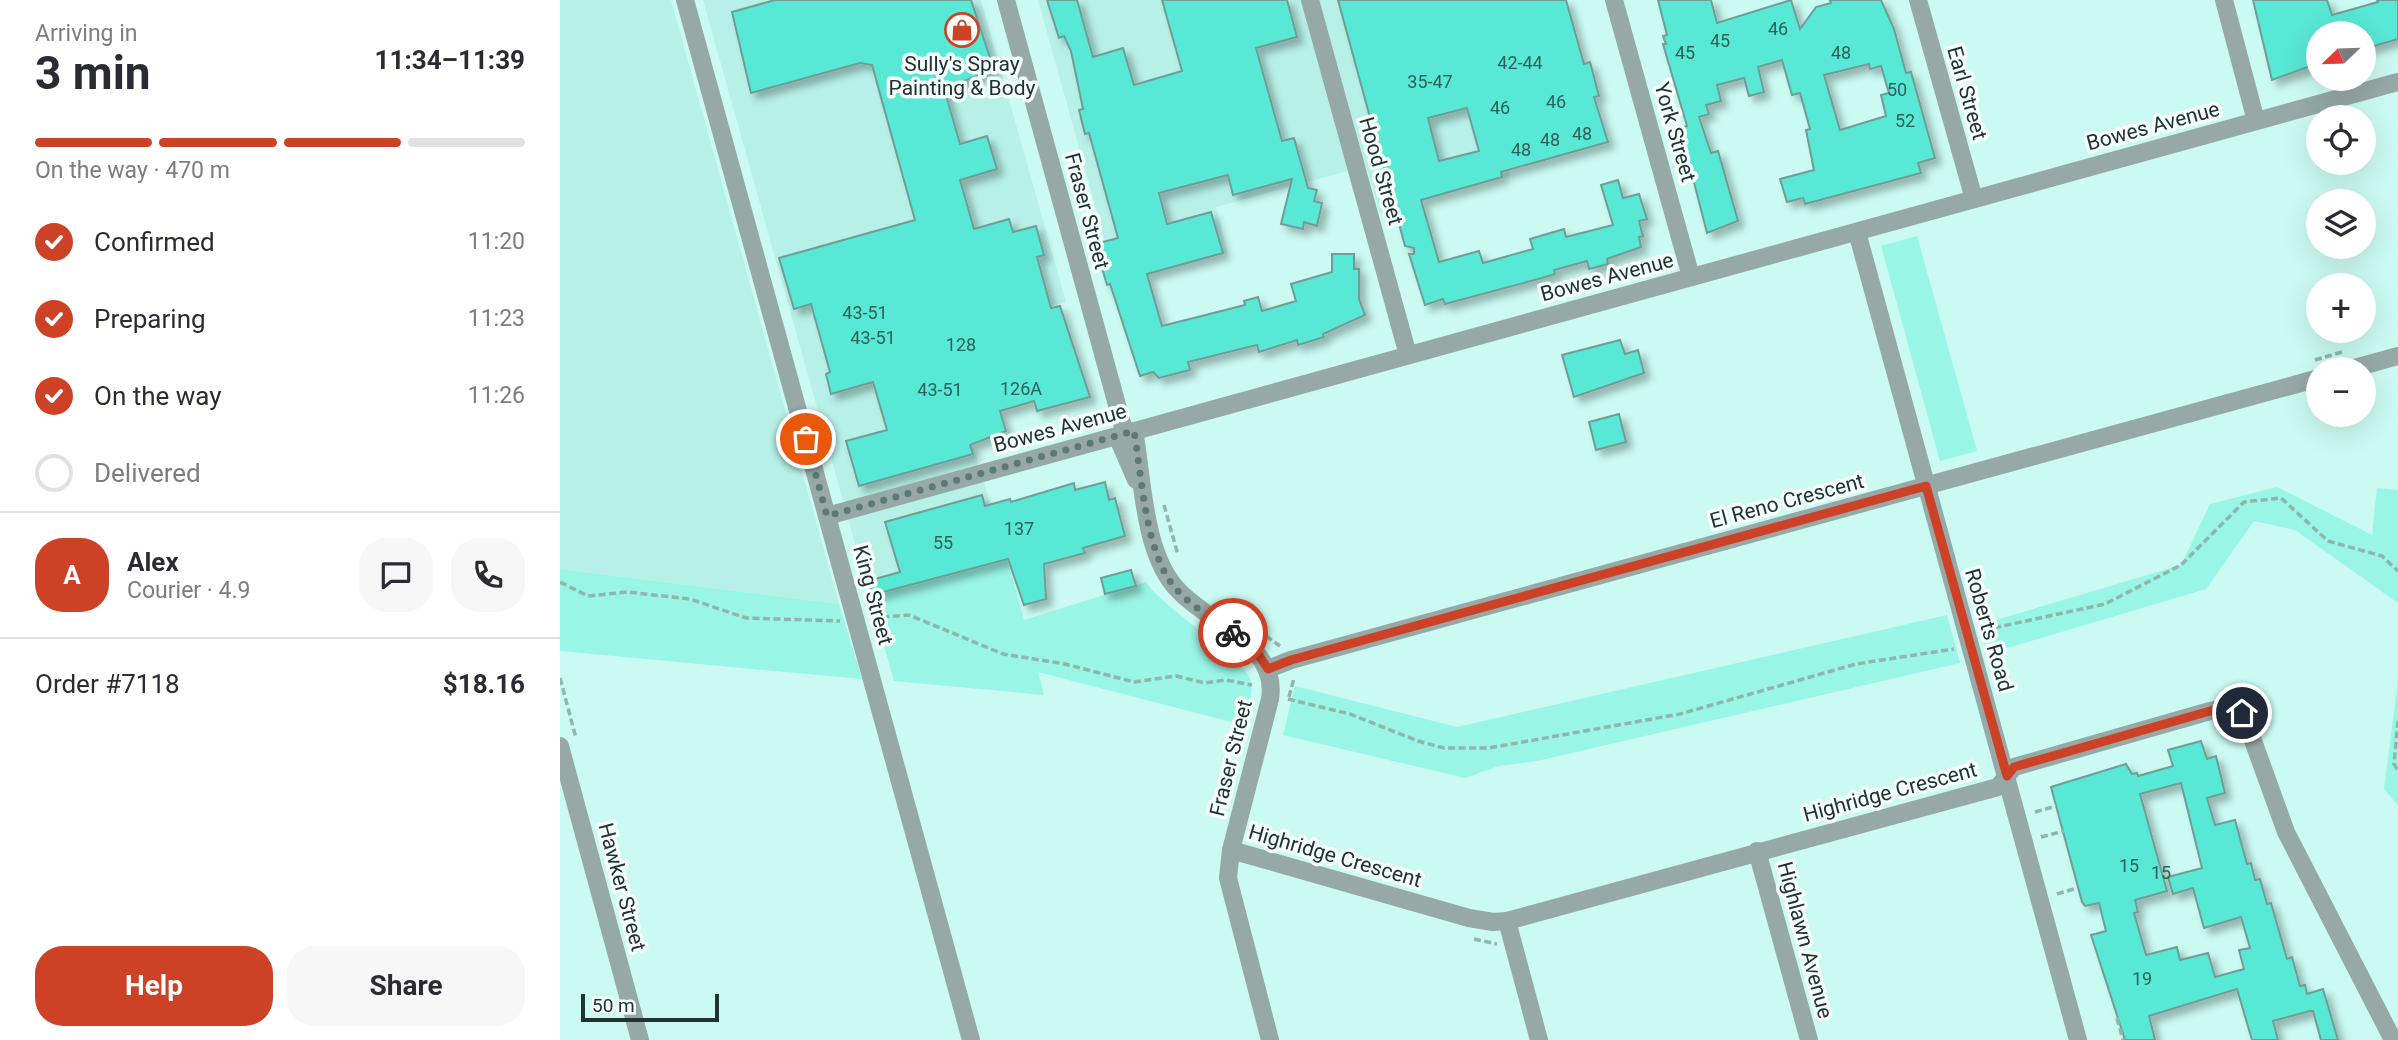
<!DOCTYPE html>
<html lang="en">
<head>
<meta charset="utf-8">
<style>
	:root { --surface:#fff; --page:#f7f7f7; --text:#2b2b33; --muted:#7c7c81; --line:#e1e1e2; --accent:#cd4226 }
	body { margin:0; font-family:Roboto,sans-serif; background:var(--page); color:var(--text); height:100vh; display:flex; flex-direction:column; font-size:26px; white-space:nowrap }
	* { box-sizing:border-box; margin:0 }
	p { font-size:23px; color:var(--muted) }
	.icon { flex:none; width:38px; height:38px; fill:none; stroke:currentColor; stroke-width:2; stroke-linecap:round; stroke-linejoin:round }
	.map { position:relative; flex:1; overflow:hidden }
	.details { display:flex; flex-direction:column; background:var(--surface); width:560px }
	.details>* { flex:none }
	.needle { width:46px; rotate:247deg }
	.tools { position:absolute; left:1746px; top:21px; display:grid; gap:14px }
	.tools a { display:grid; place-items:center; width:70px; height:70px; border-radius:50%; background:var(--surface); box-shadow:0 7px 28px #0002; font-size:35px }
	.scale { position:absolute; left:21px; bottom:18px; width:138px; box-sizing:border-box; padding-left:7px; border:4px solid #213330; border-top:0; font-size:19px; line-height:24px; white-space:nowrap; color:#213330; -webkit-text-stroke:5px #f5fefc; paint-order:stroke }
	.pin { position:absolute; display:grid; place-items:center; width:60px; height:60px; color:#fff; margin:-30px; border:4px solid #fff; border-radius:50%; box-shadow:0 2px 7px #0007 }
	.courier { position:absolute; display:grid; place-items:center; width:70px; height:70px; margin:-35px; border:5px solid #cd4226; border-radius:50%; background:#fff; color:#222; box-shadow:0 2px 9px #0007 }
	.summary em { font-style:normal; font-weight:700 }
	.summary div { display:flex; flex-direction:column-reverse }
	.summary { display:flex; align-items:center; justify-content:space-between; height:119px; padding:0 35px }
	h1 { font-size:46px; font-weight:700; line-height:52px }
	.bar { display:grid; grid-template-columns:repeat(4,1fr); gap:10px 7px; align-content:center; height:84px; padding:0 35px }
	.bar i { height:9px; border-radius:5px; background:var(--line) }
	.bar .active { background:var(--accent) }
	.bar p { grid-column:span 4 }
	.line { display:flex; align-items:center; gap:18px; padding:0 35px; border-top:2px solid var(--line) }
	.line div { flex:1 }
	.round { display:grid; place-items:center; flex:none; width:74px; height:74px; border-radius:28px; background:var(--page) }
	ol { padding:0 35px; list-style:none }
	li { display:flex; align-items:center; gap:21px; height:77px }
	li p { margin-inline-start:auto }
	li .icon { padding:7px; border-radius:50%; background:var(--accent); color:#fff; stroke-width:4 }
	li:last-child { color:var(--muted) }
	li i { width:38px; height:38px; border:4px solid var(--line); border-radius:50% }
	.primary-button { display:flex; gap:14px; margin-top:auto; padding:14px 35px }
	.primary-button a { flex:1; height:80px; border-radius:28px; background:var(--accent); color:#fff; font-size:28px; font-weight:700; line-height:80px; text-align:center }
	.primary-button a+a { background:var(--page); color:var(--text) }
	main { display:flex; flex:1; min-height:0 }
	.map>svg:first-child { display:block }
	.built { fill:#b7f0e7 }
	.green { fill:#99f5e6 }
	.building { fill:#59e8d6; stroke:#709d95; stroke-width:2; fill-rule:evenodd; filter:url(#shadow) }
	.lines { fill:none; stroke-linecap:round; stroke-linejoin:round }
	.path { stroke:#90b5af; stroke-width:3.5; stroke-dasharray:7 3.5; stroke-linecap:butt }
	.street { stroke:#96a9a6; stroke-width:18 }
	.done { stroke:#5c7974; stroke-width:7; stroke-dasharray:0 12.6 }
	.route { stroke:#cd4226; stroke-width:9 }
	.labels { text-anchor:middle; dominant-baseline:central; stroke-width:7; stroke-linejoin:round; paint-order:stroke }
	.number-label { font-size:18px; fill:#2f605a }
	.poi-label { font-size:21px; fill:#213330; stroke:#f5fefc }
	.street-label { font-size:21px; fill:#213330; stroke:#f5fefc }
</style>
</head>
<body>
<main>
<section class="details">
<div class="summary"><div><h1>3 min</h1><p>Arriving in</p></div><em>11:34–11:39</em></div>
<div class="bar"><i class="active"></i><i class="active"></i><i class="active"></i><i></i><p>On the way · 470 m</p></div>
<ol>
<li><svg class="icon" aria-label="check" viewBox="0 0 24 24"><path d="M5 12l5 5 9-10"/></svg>Confirmed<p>11:20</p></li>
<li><svg class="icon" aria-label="check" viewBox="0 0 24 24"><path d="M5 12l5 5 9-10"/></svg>Preparing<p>11:23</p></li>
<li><svg class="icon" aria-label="check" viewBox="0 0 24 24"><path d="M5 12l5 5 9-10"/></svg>On the way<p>11:26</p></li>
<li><i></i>Delivered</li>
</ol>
<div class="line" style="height:126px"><b class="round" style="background:var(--accent);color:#fff">A</b><div><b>Alex</b><p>Courier · 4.9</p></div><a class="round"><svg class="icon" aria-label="chat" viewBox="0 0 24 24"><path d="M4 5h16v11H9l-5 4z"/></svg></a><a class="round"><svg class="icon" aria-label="phone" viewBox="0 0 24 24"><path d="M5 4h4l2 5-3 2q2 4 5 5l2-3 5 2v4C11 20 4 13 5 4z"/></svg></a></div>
<div class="line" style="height:91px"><div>Order #7118</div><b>$18.16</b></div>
<div class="primary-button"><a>Help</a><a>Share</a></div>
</section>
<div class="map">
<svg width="1838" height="1040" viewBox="0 0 1838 1040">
	<defs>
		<filter id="shadow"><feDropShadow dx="6" dy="6" stdDeviation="3.5" flood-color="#0004"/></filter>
	</defs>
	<rect width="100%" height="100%" fill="#cbfaf2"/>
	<g class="built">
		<path d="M0,0h111l168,604 -279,-35z"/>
		<path d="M143,0h278l85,302 -126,34 67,223 -137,38z"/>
		<path d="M478,0h425l47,176 -130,37 -14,-47 -150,41 12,46 -111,31z"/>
	</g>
	<g class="green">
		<path d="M1357,236l60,215 -37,10 -59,-215z"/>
		<path d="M1717,487l95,48 5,-47 21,2v113l-103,-73 -41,-9 -48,68 -219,65 -8,-29 202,-60 29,-61z"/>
		<path d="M447,559l17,61 122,-38c20,30 101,75 105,100 3,13 -5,30 -8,43l-205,-53 6,23 -150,-14 -24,-84z"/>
		<path d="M0,569l279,35 23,75 -302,-28z"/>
		<path d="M1387,615l13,48 -423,98 -38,5 -34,12 -182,-43 12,-49 162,41z"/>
		<path d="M1838,680v125l-14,-16z"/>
	</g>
	<g class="building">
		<path d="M215,0h196l23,70 -50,18 16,56 27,-8 10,33 -37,11 14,49 35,-10 4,13 23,-6 8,29 -7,2 14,51 9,-2 30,91 -53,14 -3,-10 -34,10 6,20 -36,14 3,9 -114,32 -13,-45 41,-11 -14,-48 -42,12 -5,-20 4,-2 -19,-68 -17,5 -15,-51 136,-38 -43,-155 -12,-2 -109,30 -19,-81z"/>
		<path d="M487,0h30l16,57 30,-9 11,37 48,-14 -20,-71h125l10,37 -41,11 26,93 12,-3 14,50 9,2 -3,11 8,2 -5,23 -13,-4 -1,7 -22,-5 11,-45 -59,16 -5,-20 -69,18 8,31 44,-12 12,41 -76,21 15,52 83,-21 -1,-4 14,-4 4,14 34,-10 -5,-17 41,-12v-18h22v15h5v30l6,16 -42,19 1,3 -26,8 -1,-5 -38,12 -2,-7 -69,17 2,8 -31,8 -6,-6 -13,4 -30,-92 -3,1 -12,-41 23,-6 -29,-105 -4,1 -6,-24 4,-1 -12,-58 -7,-15 -5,2z"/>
		<path d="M778,0h228l18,64 6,-2 9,34 -5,1 14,45 -107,30 1,5 -81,23 18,62 40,-11 4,12 50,-14 -3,-10 34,-10 2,8 47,-12 -12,-40 17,-5 5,18 16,-4 8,25 -8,2 4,15 -4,1 2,10 -34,12 1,5 -19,5 -2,-8 -33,9 1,4 -13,4 -97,26 -2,-5 -18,6 -16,-51h5v-6l-9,-2zM907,108l12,43 -40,10 -11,-43z"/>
		<path d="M1098,0h53l6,23 74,-23 9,29 16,-22 15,-4 -1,-3h51l13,29 12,44 5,-1 24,86 -17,5 3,10 -116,31 -2,-6 -16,4 -7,-23 34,-9 -8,-40 4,-1 -10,-36 -8,2 -10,-35 -24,7 6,25 -15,4 -5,-18 -27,7 4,16 -15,4 3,9 -10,3 12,36 7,-2 20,70 -31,12 -27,-105 7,-2 -24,-82h3l-3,-8 4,-1zM1309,64l1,5 11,-3 8,27 -8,2 5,21 -46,14 -16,-55z"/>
		<path d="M1693,0h74l5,15 46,-13 -1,-2h21v39l-34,10v-16h-45v30l-47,17z"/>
		<path d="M1060,340l5,14 13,-4 6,23 -70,24 -12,-42z"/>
		<path d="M1059,414l7,28 -30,8 -7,-28z"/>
		<path d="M545,482l4,18 6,-2 10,38 -42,12 2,5 -41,11 2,35 -22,6 -16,-46 -136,36 -4,-14 32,-9 -15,-50 97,-27 3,11 25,-7 1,3 63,-19 1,7z"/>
		<path d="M571,570l5,16 -31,8 -4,-16z"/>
		<path d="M1641,741l6,18 9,-3 9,37 -18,5 8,27 20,-5 12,44 4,-1 4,17 5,-1 7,25 4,-1 16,56 5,-2 8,29 5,-1 2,9 16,-5 15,51h-17l-8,-29h-3l-37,10 5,19h-26l-15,-51 -88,27 6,24h-30l-34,-105 15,-4 -7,-28 -14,3 -3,-4 -31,-115 75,-23 6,10 5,-1 1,3 35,-10 -5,-16zM1621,783l21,85 -34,9 5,17 20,-6 11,40 37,-11 9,31 -11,2 5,19 -29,8 -7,-24 -28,7 -3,-13 -31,8 -12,-42 4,-1 -3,-12 32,-9 -27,-97z"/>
	</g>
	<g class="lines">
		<g class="path">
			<path d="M1755,360l27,-8"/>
			<path d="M604,505l14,50"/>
			<path d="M0,582l28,14 39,-4 63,7 56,19 94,3"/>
			<path d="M312,618l37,-3 94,39 62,10 69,18 42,-6 29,7 21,-3 26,5"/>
			<path d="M1424,630l121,-26 76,-39 63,-63 37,-4 47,43 54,15 16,15"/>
			<path d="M706,636l14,10"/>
			<path d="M0,678l16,60"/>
			<path d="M729,697l5,-19"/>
			<path d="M728,699l62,15 68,27 26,7h45l191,-34 176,-50 98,-15"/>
			<path d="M1838,721l-4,43 4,7"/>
			<path d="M1658,728l15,7"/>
			<path d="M1475,812l21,-6"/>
			<path d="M1481,837l23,-6"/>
			<path d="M1497,894l20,-6"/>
			<path d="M914,939l23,5"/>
			<path d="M1557,1018l6,22"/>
		</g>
		<g class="street">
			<path d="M125,0l286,1040"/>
			<path d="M446,0l119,434"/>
			<path d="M750,0l98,355"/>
			<path d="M1054,0l77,277"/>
			<path d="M1358,0l56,199"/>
			<path d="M1664,0l32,121"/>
			<path d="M1297,232l221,808"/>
			<path d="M1791,369l47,-13"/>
			<path d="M574,431c9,47 9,123 44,159 31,34 101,54 92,109l-39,151 -3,28 42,162"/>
			<path d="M557,436l19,44"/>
			<path d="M267,516l1571,-434"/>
			<path d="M708,669l23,-9 1028,-282"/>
			<path d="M0,746l80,294"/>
			<path d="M671,850l238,68 24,4 14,-1 491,-134 16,-20 196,-56c18,-4 29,-6 37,13l39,108 107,208"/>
			<path d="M1197,851l52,189"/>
			<path d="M947,921l32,119"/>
		</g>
	</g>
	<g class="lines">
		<path class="done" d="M246,439l21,77 307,-85c8,45 11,125 43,159 16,17 37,30 56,43"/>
		<path class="route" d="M673,633l25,21 10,15 23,-9 635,-174 81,290 7,-9 196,-56 24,-4 8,6"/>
	</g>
	<defs>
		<g id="shop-ring" transform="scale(1.75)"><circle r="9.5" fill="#f5fefc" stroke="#cd4226" stroke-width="1.5"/><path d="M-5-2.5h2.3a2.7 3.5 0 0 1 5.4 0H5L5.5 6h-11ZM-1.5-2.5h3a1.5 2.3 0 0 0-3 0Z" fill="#cd4226"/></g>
	</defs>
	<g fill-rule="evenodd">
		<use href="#shop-ring" x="402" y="30"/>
	</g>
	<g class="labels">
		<g class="number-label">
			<text x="1218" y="28">46</text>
			<text x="1160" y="40">45</text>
			<text x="1125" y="52">45</text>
			<text x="1281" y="52">48</text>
			<text x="960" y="62">42-44</text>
			<text x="870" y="81">35-47</text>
			<text x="1337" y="89">50</text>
			<text x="996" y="101">46</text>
			<text x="940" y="107">46</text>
			<text x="1345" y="120">52</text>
			<text x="1022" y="133">48</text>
			<text x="990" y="139">48</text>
			<text x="961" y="149">48</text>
			<text x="305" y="312">43-51</text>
			<text x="313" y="337">43-51</text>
			<text x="401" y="344">128</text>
			<text x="461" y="388">126A</text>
			<text x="380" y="389">43-51</text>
			<text x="459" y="528">137</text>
			<text x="383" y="542">55</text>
			<text x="1569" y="865">15</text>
			<text x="1601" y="872">15</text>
			<text x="1582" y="978">19</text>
		</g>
		<g class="poi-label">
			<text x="402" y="64">Sully's Spray<tspan x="402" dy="24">Painting &amp; Body</tspan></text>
		</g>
		<g class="street-label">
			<text transform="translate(1407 93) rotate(74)">Earl Street</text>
			<text transform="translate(1593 126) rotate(-15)">Bowes Avenue</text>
			<text transform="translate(1115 132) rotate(74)">York Street</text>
			<text transform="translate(821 171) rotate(74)">Hood Street</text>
			<text transform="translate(527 211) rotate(75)">Fraser Street</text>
			<text transform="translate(1047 277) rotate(-15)">Bowes Avenue</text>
			<text transform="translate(500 428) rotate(-15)">Bowes Avenue</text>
			<text transform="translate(1227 501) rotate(-15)">El Reno Crescent</text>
			<text transform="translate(313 595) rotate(75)">King Street</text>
			<text transform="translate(1429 630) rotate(74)">Roberts Road</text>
			<text transform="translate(671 758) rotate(-76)">Fraser Street</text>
			<text transform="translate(1330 792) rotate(-15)">Highridge Crescent</text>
			<text transform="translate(775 856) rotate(16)">Highridge Crescent</text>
			<text transform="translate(62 887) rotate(75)">Hawker Street</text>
			<text transform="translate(1245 940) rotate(75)">Highlawn Avenue</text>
		</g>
	</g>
</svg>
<div class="tools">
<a><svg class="needle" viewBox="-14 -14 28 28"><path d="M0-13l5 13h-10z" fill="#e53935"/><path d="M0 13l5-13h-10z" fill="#7c7c81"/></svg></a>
<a><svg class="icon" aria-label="locate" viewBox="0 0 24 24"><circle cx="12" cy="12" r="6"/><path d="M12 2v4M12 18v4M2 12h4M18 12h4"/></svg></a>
<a><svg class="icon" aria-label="layers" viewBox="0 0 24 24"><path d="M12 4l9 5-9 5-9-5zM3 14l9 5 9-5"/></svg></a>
<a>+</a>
<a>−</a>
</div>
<div class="scale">50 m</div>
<div class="pin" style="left:246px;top:439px;background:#ea580c"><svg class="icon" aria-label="bag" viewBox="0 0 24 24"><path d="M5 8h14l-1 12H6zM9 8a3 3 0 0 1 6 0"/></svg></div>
<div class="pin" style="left:1682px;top:713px;background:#1f2937"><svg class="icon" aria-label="home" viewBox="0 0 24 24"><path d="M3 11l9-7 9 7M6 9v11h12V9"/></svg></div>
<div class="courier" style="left:673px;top:633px"><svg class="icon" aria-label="bike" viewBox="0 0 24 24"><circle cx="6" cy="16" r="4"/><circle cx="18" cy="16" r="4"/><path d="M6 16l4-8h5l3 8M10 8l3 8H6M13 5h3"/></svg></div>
</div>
</main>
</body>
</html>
